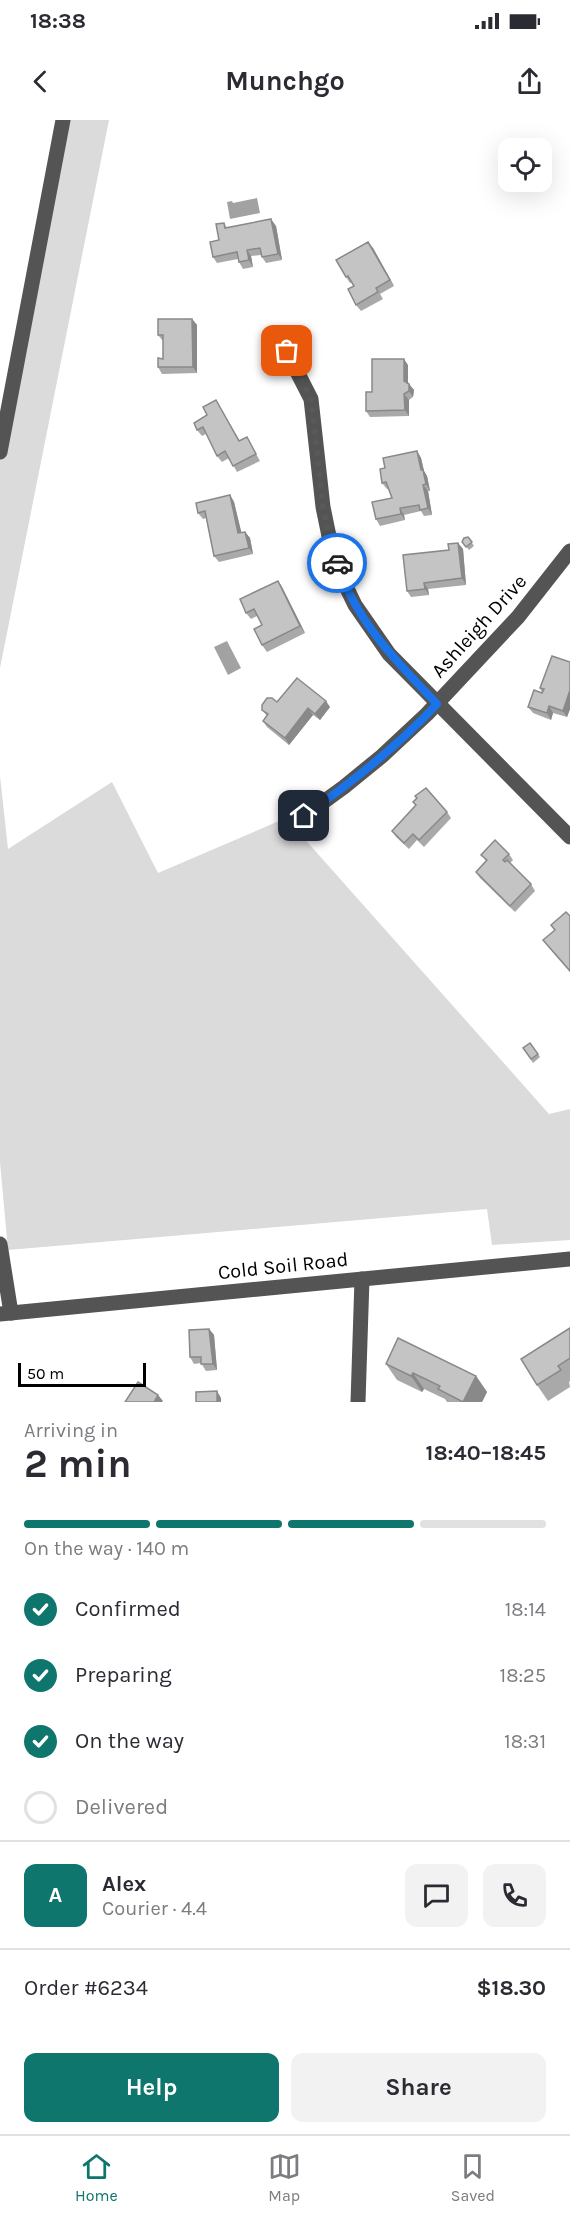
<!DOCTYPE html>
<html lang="en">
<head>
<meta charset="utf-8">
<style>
	:root { --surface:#fff; --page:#f2f2f3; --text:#2b2b33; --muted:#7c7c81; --line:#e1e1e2; --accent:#0f766e }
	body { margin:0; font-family:Karla,sans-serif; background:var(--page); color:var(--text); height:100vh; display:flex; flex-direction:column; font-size:22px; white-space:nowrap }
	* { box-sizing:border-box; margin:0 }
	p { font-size:20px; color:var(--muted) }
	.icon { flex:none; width:33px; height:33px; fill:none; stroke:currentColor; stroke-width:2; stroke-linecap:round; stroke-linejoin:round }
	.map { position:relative; height:1282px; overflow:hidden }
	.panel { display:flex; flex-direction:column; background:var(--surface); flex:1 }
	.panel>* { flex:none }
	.tools { position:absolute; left:498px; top:18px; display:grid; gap:12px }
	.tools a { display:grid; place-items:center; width:54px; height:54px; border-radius:12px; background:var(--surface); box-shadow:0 6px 24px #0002; font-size:30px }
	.scale { position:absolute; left:18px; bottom:15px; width:128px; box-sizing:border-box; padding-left:6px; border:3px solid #000; border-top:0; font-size:16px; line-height:21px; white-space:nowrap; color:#000; -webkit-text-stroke:4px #fff; paint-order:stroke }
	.pin { position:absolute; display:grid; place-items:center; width:51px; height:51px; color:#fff; margin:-26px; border-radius:12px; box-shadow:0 3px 9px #0006 }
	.courier { position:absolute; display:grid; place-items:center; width:60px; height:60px; margin:-30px; border:4px solid #1a73e8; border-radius:50%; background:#fff; color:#222; box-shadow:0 2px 8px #0007 }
	.summary em { font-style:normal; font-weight:700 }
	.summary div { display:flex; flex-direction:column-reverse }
	.summary { display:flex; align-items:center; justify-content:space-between; height:102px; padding:0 24px }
	h1 { font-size:39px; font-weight:700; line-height:45px }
	.bar { display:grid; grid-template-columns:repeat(4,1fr); gap:9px 6px; align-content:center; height:72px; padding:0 24px }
	.bar i { height:8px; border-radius:4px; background:var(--line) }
	.bar .on { background:var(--accent) }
	.bar p { grid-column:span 4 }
	.line { display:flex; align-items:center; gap:15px; padding:0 24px; border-top:2px solid var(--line) }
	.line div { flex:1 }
	.round { display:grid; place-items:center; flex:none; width:63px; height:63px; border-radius:12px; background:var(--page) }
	ol { padding:0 24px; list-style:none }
	li { display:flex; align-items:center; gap:18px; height:66px }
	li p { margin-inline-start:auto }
	li .icon { padding:6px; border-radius:50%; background:var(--accent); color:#fff; stroke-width:4 }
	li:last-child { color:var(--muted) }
	li i { width:33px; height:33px; border:3px solid var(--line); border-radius:50% }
	.primary-button { display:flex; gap:12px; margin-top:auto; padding:12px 24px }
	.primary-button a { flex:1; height:69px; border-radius:12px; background:var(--accent); color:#fff; font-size:24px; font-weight:700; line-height:69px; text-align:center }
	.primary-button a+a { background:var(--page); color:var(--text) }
	.status { display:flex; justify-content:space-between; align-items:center; height:42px; padding:0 30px; background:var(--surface); direction:ltr }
	.status svg { height:16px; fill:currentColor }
	header { display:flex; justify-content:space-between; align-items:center; height:78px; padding:0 24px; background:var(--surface); font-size:27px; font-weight:700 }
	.dock { display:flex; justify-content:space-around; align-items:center; height:84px; border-top:2px solid var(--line); background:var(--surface); font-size:16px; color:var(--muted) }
	.dock a { display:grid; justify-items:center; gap:3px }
	.dock .on { color:var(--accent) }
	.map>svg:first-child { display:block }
	.green { fill:#dbdbdb }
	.water { fill:#a2a2a2 }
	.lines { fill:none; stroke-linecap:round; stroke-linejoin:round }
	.minor { stroke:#545454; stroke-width:15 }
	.wall { fill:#a9a9a9 }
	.shaded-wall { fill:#898989 }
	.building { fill:#c4c4c4; stroke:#898989; stroke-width:1.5 }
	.done { stroke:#595959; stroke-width:6; stroke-dasharray:0 10.8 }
	.route { stroke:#1a73e8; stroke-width:8 }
	.labels { text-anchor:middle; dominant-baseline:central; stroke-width:5; stroke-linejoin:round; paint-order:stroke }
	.street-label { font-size:20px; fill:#000; stroke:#fff }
</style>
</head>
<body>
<div class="status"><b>18:38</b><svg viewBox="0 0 49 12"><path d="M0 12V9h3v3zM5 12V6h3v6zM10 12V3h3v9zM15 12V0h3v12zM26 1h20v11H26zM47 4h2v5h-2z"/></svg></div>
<header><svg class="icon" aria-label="back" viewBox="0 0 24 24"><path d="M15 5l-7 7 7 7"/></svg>Munchgo<svg class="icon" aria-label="share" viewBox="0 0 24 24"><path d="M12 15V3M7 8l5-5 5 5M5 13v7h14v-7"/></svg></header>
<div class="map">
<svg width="570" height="1282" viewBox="0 0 570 1282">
	<rect width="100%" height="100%" fill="#fff"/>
	<g class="green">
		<path d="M59,0h50l-109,548v-214z"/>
		<path d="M0,656l8,73 104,-67 46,91 128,-55 263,296 21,-5v131l-78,5 -5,-36 -479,41 -8,-88z"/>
	</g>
	<g class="water">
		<path d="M257,78l3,15 -30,6 -3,-17 5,-1 1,2z"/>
		<path d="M227,521l14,27 -13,7 -14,-28z"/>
	</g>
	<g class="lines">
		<g class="minor">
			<path d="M287,232l24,47 12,108 7,34 10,33 15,31 34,49 181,183"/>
			<path d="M0,332l63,-332"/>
			<path d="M304,696l40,-29 38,-31 45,-42 91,-97 52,-66"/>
			<path d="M0,1124l11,69"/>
			<path d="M0,1194l570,-55"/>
			<path d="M358,1282l4,-123"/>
		</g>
	</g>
	<g class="wall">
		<path d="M224,103l3,5 49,-2 6,34 -16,3 -4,-6 -1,-2 -10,1 2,11 -10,2 -4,-7 -1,-3 -21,4 -4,-6z"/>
		<path d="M373,128l21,38 -14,8 3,5 -22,12 -5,-6 -2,-19 -2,-4 -2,1 -4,-6z"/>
		<path d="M192,199l5,6v48l-35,1 -4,-7 5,-8v-18l-5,-6z"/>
		<path d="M408,245v18l6,7 -1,7 -4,3v16l-39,1 -4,-6 6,-19z"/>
		<path d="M216,280l24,41 7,-4 13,24 -23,11 -8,-14 -7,4 -5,-6 -11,-22 -4,2 -5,-6z"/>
		<path d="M417,331l4,7 3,13 3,5 3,15h-2l4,24 -8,1 -3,-5 -17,4 1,5 -25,6 -4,-7 16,-21 -3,-9h-2l-5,-6 3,-15z"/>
		<path d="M230,375l4,7 7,30h4l5,6 3,16 -34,8 -5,-6 -8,-38 -3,1 -5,-6z"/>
		<path d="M468,417l6,9 -5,4 -7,-8z"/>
		<path d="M458,423l5,6 3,36 -38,4 1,6 -18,2 -4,-6 42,-41z"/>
		<path d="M278,461l4,6 23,46 -38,19 -5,-7v-20l-5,-9 -6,3 -5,-6z"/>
		<path d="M570,542v47l-3,8 -14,-4 -2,7 -18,-7 -5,-6 14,-14 -2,-5z"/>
		<path d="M277,582l53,5 -10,13 -7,-5 -24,30 -22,-18 -4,-6 4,-5 -5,-6z"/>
		<path d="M413,682l34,10 4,6 -27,29 -7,-7 -8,9 -13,-12 -4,-6 24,-25z"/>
		<path d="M509,734l4,6 -3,3 21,21 4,7 -20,21 -35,-34 -4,-6 10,-11 -5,-6z"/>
		<path d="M530,923l10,14 -7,6 -10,-15z"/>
		<path d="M570,1208v53l-1,1 1,5 -22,14 -11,-16z"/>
		<path d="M209,1209l5,6 3,35 -11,1 -5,-8 -7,1 -4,-7z"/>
		<path d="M386,1244l90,12 11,16 -5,10h-35l-2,-3 -21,-10 -2,3 -25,-12z"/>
	</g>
	<g class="shaded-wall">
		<path d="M271,99l5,7 6,34 -4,-6z"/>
		<path d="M368,122l5,6 21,38 -4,-6z"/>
		<path d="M247,130l4,6 2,11 -4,-7z"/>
		<path d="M192,199l5,6v48l-4,-6z"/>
		<path d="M404,239l4,6v22l-4,-6z"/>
		<path d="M409,264l5,6 -1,7 -4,-6z"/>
		<path d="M404,274l5,6v16l-4,-6z"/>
		<path d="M417,331l4,7 3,13 3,5 3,15 -4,-7 -5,-14z"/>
		<path d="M423,365l5,6 4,24 -4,-7z"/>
		<path d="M230,375l4,7 9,37 -5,-6z"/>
		<path d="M400,388l4,7 1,5 -4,-6z"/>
		<path d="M245,412l5,6 3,16 -4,-6z"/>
		<path d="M458,423l5,6 3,36 -4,-7z"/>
		<path d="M278,461l4,6 23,46 -5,-7z"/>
		<path d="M424,463l4,6 1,6 -4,-6z"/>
		<path d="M570,570v19l-3,8 -4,-6z"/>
		<path d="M326,581l4,6 -10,13 -5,-6z"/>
		<path d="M549,586l4,7 -2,7 -4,-7z"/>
		<path d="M308,588l5,7 -24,30 -4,-7z"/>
		<path d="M209,1209l5,6 3,35 -4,-6z"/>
		<path d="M413,1253l11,16 -2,3 -11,-16z"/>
		<path d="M476,1256l11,16 -5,10h-19z"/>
		<path d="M217,1271l4,7v4h-4z"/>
		<path d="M158,1275l5,6 -1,1h-8z"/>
	</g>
	<g class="building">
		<path d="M271,99l7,35 -16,3 -2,-9 -13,2 2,10 -10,2 -2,-10 -24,5 -3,-15 9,-2 -3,-16 8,-1 1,5z"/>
		<path d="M368,122l22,38 -14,8 2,4 -22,13 -8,-16 6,-3 -6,-10 -2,1 -10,-17z"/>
		<path d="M158,199h34l1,48h-35v-9l5,1v-24h-5z"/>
		<path d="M372,239h32v22l5,3v7l-5,3 1,16 -39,1v-19h6z"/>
		<path d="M216,280l23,41 8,-4 9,17 -23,12 -8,-15 -8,5 -14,-29 -6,3 -3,-7 13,-8 -4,-8z"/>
		<path d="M417,331l4,19h2l3,14 -3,1 5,23 -8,2 -1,-5 -19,3 1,6 -25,5 -4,-17 20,-4 -6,-16 -4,1 -2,-14 5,-1 -2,-10z"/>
		<path d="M230,375l8,38 7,-1 4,16 -35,8 -9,-45 -7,2 -2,-10z"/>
		<path d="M468,417l4,5 -6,5 -4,-5 2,-4z"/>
		<path d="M458,423l4,35 -38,5 1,6 -18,2 -4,-36 46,-5 -1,-6z"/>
		<path d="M278,461l22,45 -38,19 -8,-16 8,-4 -8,-16 -8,4 -6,-14z"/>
		<path d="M552,536l18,6v28l-7,21 -14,-5 -2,7 -19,-6 6,-17 8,3 2,-4 -4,-1z"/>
		<path d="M297,558l29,23 -11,13 -7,-6 -23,30 -22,-17 5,-7 -6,-4v-5l5,-7h5l5,4z"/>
		<path d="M426,668l21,24 -28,28 -6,-6 -9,9 -12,-12 24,-26 -3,-3 4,-4 -2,-2z"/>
		<path d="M495,720l14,14 -6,6 2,2 2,-2 24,24 -21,22 -34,-34 11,-12 -6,-5z"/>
		<path d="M566,792l4,4v55l-27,-31 12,-10 -4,-5z"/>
		<path d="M530,923l8,11 -7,5 -8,-11z"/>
		<path d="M570,1208v30l-12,8 3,4 -24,15 -16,-26z"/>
		<path d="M209,1209l4,35h-12v-7h-11l-1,-27z"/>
		<path d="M398,1218l78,38 -13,26 -25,-13 2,-3 -27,-13 -2,3 -25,-12z"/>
		<path d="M138,1262l20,13 -4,7h-29z"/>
		<path d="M217,1271v11h-21v-10z"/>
	</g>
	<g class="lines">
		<path class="done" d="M287,231l24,48 12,108 7,34 7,22"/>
		<path class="route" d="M304,696c48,-34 93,-69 133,-112 -41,-43 -82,-84 -100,-141"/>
	</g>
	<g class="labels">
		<g class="street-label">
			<text transform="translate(479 506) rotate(-48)">Ashleigh Drive</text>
			<text transform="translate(283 1146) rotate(-6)">Cold Soil Road</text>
		</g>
	</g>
</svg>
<div class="tools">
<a><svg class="icon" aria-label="locate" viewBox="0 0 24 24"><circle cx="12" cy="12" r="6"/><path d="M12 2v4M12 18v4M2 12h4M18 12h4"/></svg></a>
</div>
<div class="scale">50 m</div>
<div class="pin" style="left:287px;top:231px;background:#ea580c"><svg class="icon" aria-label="bag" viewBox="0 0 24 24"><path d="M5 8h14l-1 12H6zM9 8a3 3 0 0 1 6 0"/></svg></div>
<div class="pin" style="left:304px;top:696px;background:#1f2937"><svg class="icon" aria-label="home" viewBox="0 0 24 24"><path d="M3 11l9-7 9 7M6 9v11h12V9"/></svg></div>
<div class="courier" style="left:337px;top:443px"><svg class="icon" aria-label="car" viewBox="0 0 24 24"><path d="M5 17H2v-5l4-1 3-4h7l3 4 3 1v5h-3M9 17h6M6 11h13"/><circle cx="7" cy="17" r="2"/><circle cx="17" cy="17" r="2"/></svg></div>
</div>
<section class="panel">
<div class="summary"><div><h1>2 min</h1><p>Arriving in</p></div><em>18:40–18:45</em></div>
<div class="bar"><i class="on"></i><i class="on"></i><i class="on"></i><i></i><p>On the way · 140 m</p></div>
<ol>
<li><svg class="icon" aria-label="check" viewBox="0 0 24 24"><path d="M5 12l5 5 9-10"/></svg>Confirmed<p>18:14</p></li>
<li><svg class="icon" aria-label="check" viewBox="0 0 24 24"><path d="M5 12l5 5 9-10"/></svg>Preparing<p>18:25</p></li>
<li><svg class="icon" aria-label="check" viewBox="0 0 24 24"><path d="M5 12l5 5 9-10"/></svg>On the way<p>18:31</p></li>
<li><i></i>Delivered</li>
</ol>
<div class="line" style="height:108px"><b class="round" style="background:var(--accent);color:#fff">A</b><div><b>Alex</b><p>Courier · 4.4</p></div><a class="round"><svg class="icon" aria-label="chat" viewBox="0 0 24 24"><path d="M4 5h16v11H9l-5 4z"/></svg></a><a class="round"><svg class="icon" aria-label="phone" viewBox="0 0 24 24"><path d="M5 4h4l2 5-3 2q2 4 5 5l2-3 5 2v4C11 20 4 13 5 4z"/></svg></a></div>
<div class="line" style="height:78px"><div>Order #6234</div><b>$18.30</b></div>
<div class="primary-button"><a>Help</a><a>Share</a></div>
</section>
<nav class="dock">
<a class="on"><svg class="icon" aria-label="home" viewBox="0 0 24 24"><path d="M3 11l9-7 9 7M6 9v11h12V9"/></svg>Home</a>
<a><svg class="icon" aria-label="map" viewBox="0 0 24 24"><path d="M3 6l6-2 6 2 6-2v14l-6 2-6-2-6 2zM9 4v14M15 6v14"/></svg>Map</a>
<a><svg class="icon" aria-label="saved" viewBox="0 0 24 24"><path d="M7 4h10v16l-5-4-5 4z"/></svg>Saved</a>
</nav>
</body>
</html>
